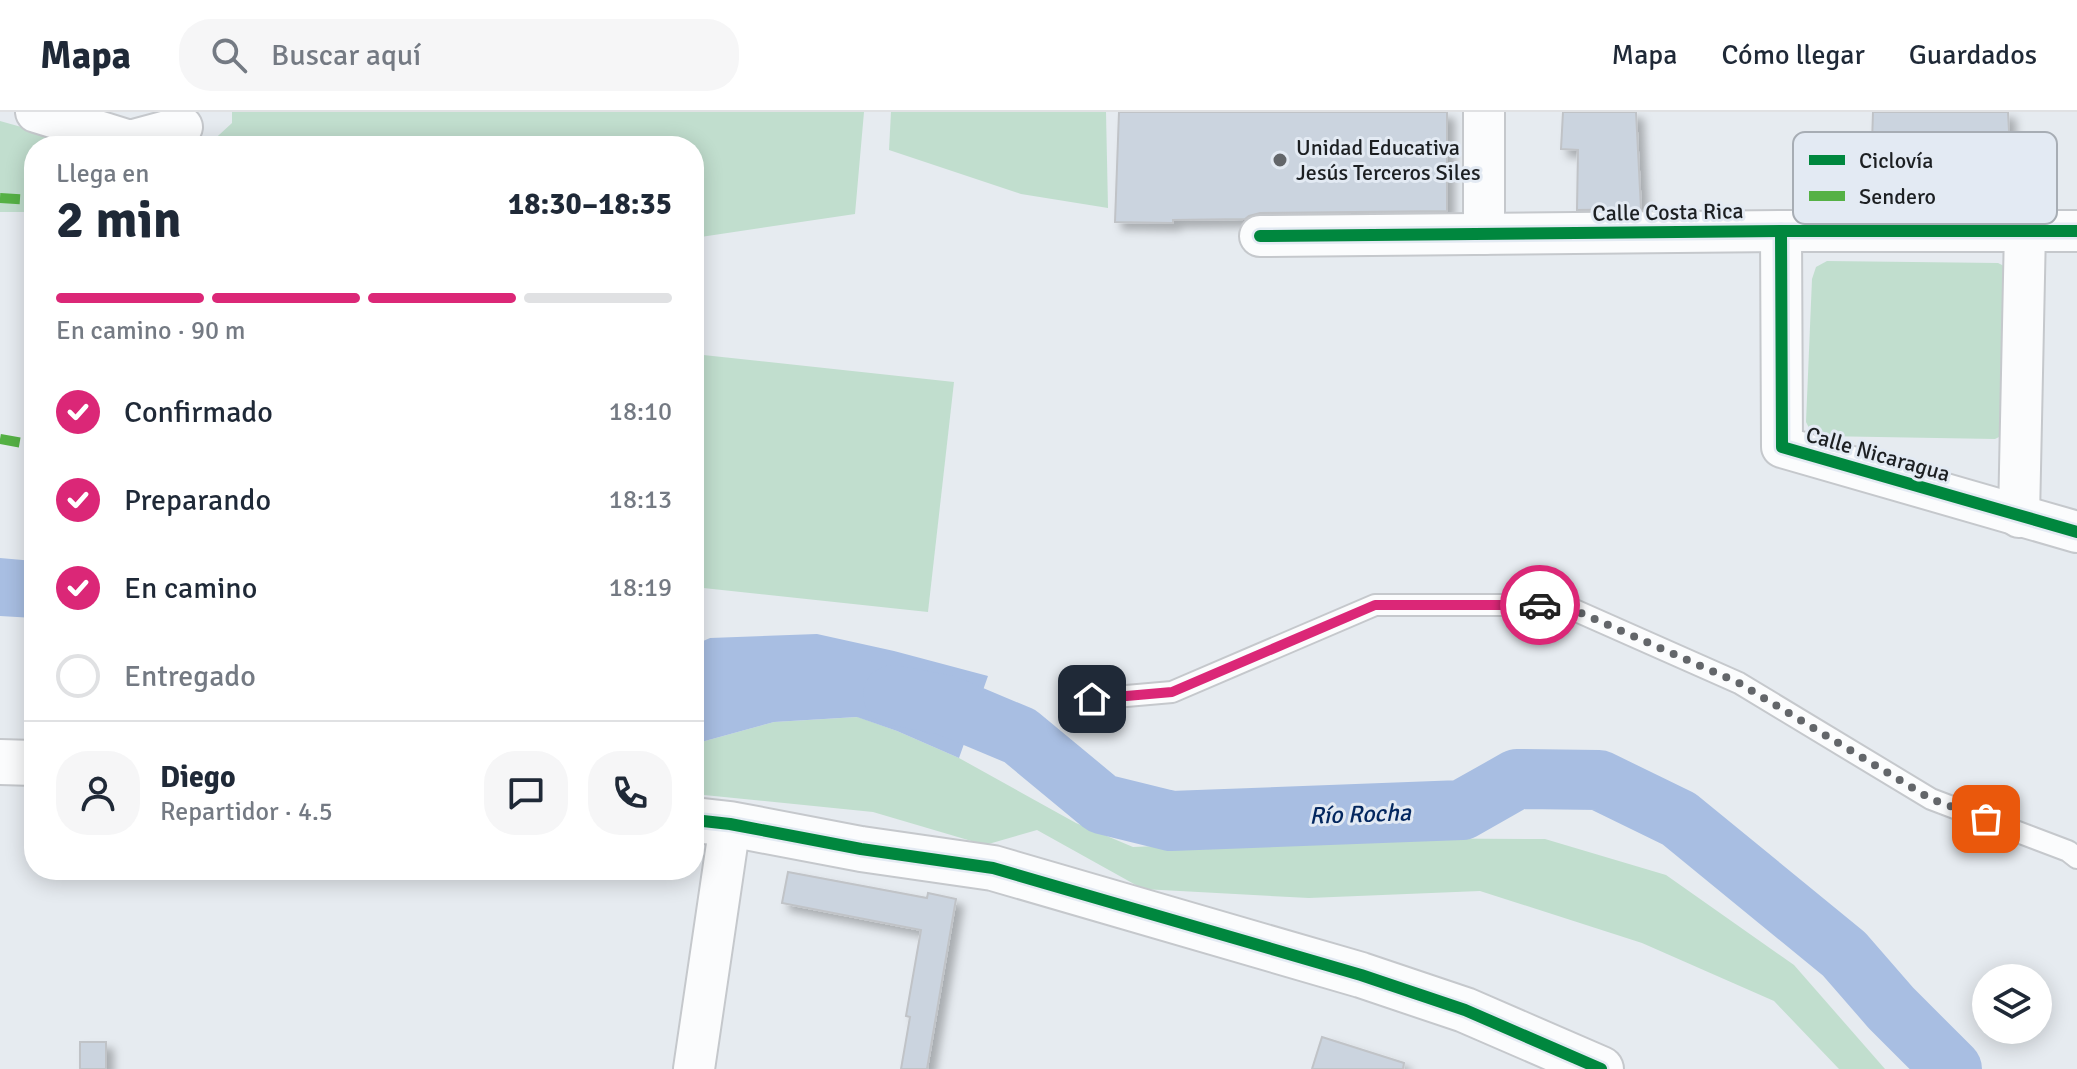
<!DOCTYPE html>
<html lang="es">
<head>
<meta charset="utf-8">
<style>
	:root { --surface:#fff; --page:#f6f6f7; --text:#1f2937; --muted:#747a83; --line:#e0e1e3; --accent:#db2777 }
	body { margin:0; font-family:Signika,sans-serif; background:var(--page); color:var(--text); height:100vh; display:flex; flex-direction:column; font-size:30px; white-space:nowrap }
	* { box-sizing:border-box; margin:0 }
	p { font-size:26px; color:var(--muted) }
	.icon { flex:none; width:44px; height:44px; fill:none; stroke:currentColor; stroke-width:2; stroke-linecap:round; stroke-linejoin:round }
	.map { position:relative; flex:1; overflow:hidden }
	.sheet { position:absolute; left:24px; top:24px; width:680px; height:744px; display:flex; flex-direction:column; background:var(--surface); border-radius:32px; box-shadow:0 4px 20px #0003 }
	.sheet>* { flex:none }
	.fabs { position:absolute; left:1972px; top:852px; display:grid; gap:16px }
	.fabs a { display:grid; place-items:center; width:80px; height:80px; border-radius:50%; background:var(--surface); box-shadow:0 4px 20px #0003; font-size:40px }
	.pin { position:absolute; display:grid; place-items:center; width:68px; height:68px; color:#fff; margin:-34px; border-radius:16px; box-shadow:0 4px 12px #0006 }
	.courier { position:absolute; display:grid; place-items:center; width:80px; height:80px; margin:-40px; border:6px solid #db2777; border-radius:50%; background:#fff; color:#222; box-shadow:0 2px 10px #0007 }
	.summary em { font-style:normal; font-weight:800 }
	.summary div { display:flex; flex-direction:column-reverse }
	.summary { display:flex; align-items:center; justify-content:space-between; height:136px; padding:0 32px }
	h1 { font-size:52px; font-weight:800; line-height:60px }
	.bar { display:grid; grid-template-columns:repeat(4,1fr); gap:12px 8px; align-content:center; height:96px; padding:0 32px }
	.bar i { height:10px; border-radius:6px; background:var(--line) }
	.bar .selected { background:var(--accent) }
	.bar p { grid-column:span 4 }
	.line { display:flex; align-items:center; gap:20px; padding:0 32px; border-top:2px solid var(--line) }
	.line div { flex:1 }
	.round { display:grid; place-items:center; flex:none; width:84px; height:84px; border-radius:32px; background:var(--page) }
	ol { padding:0 32px; list-style:none }
	li { display:flex; align-items:center; gap:24px; height:88px }
	li p { margin-inline-start:auto }
	li .icon { padding:8px; border-radius:50%; background:var(--accent); color:#fff; stroke-width:4 }
	li:last-child { color:var(--muted) }
	li i { width:44px; height:44px; border:4px solid var(--line); border-radius:50% }
	header { display:flex; align-items:center; gap:48px; box-sizing:border-box; height:112px; padding:0 40px; background:var(--surface); border-bottom:2px solid var(--line) }
	header strong { font-size:38px }
	nav { display:flex; gap:44px; margin-inline-start:auto; font-size:28px }
	.search { width:560px; height:72px; background:var(--page); display:flex; align-items:center; gap:20px; box-sizing:border-box; padding:0 28px; border-radius:32px; color:var(--muted); font-size:30px }
	.map>svg:first-child { display:block }
	.green { fill:#c1dece }
	.water { fill:#a8bee2 }
	.lines { fill:none; stroke-linecap:round; stroke-linejoin:round }
	.river { stroke:#a8bee2; stroke-width:60 }
	.building { fill:#cbd4df; stroke:#c0c3c7; stroke-width:2; filter:url(#shadow) }
	.lane-casing { stroke:#c5c8cc; stroke-width:24 }
	.street-casing { stroke:#c5c8cc; stroke-width:44 }
	.secondary-casing { stroke:#c5c8cc; stroke-width:48 }
	.lane { stroke:#fbfcfd; stroke-width:20 }
	.street { stroke:#fbfcfd; stroke-width:40 }
	.secondary { stroke:#fbfcfd; stroke-width:44 }
	.quiet { stroke:#55b145; stroke-width:10; stroke-dasharray:20 10; stroke-linecap:butt }
	.cycleway-casing { stroke:#e3eaf3; stroke-width:17 }
	.cycleway { stroke:#00873e; stroke-width:12 }
	.done { stroke:#63666a; stroke-width:8; stroke-dasharray:0 14.4 }
	.route { stroke:#db2777; stroke-width:10 }
	.poi-dot { fill:#63666a; stroke:#e3eaf3; stroke-width:3 }
	.labels { text-anchor:middle; dominant-baseline:central; stroke-width:6; stroke-linejoin:round; paint-order:stroke }
	.poi-label { font-size:22px; fill:#1c1f22; stroke:#e3eaf3; text-anchor:start }
	.street-label { font-size:22px; fill:#1c1f22; stroke:#e3eaf3 }
	.water-label { font-size:24px; font-style:italic; fill:#03275f; stroke:#e3eaf3 }
	.key { fill:#e3eaf3; stroke:#a7adb4; stroke-width:2 }
	.key-label { font-size:22px; fill:#1c1f22 }
</style>
</head>
<body>
<header>
<strong>Mapa</strong>
<div class="search"><svg class="icon" aria-label="search" viewBox="0 0 24 24"><circle cx="10" cy="10" r="6"/><path d="M15 15l6 6"/></svg>Buscar aquí</div>
<nav><a>Mapa</a><a>Cómo llegar</a><a>Guardados</a></nav>
</header>
<div class="map">
<svg width="2077" height="957" viewBox="0 0 2077 957">
	<defs>
		<filter id="shadow"><feDropShadow dx="7" dy="7" stdDeviation="4" flood-color="#0004"/></filter>
	</defs>
	<rect width="100%" height="100%" fill="#e6ebf0"/>
	<g class="green">
		<path d="M232,0h632l-9,102 -161,24v-92h-487l25,-23z"/>
		<path d="M891,0h215l2,96 -87,-14 -132,-44z"/>
		<path d="M0,9l89,25h-55v66h-34z"/>
		<path d="M1827,149l171,2 6,3 4,7 -5,162 -8,4 -175,-3 -9,-4 -5,-10 6,-143 4,-12z"/>
		<path d="M694,242l260,28 -26,230 -234,-25z"/>
		<path d="M858,605l39,14 62,27 117,65 57,24 229,-9 183,1 121,36 128,90 91,104h-46l-65,-68 -132,-58 -162,-52 -171,7 -166,-9 -106,-59 -52,15 -112,-33 -179,-18v-50l80,-22z"/>
	</g>
	<g class="water">
		<path d="M0,446l34,3v57l-34,-2z"/>
		<path d="M817,522l77,17 94,25 -29,82 -62,-27 -40,-14 -83,5 -80,22v-99l16,-7z"/>
	</g>
	<g class="lines">
		<path class="river" d="M893,583l53,10 74,31 82,68 69,17 291,-11 55,-31 82,1 80,39 165,135 47,54 61,61"/>
	</g>
	<g class="building">
		<path d="M1119,0h328v99l-187,2 -11,3 -4,3 -72,1v3l-58,-1z"/>
		<path d="M1563,0h73l5,97 -64,1 1,-60 -17,-1z"/>
		<path d="M1873,0h135l4,75 -113,3 1,18 -30,-2z"/>
		<path d="M788,760l139,26 1,-5 28,6 -29,170h-26l9,-52 -4,-1 15,-86 -139,-27z"/>
		<path d="M1322,925l82,26 -1,6h-91z"/>
		<rect x="80" y="930" width="26" height="27"/>
	</g>
	<g class="lines">
		<g class="lane-casing">
			<path id="lane" d="M1092,587l80,-7 203,-87h188l176,78 192,116 137,52 9,7"/>
		</g>
		<g class="street-casing">
			<g id="street">
				<path d="M36,0l94,29 52,-14"/>
				<path d="M1781,119l1,216 295,85"/>
				<path d="M1484,122v-122"/>
				<path d="M1260,124l521,-5h296"/>
				<path d="M2019,405l6,-287"/>
				<path d="M694,957l36,-245"/>
			</g>
		</g>
		<g class="secondary-casing">
			<g id="secondary">
				<path d="M0,650l34,1"/>
				<path d="M694,708l36,4 131,25 132,19 368,107 104,35 136,59"/>
			</g>
		</g>
		<use href="#lane" class="lane"/>
		<use href="#street" class="street"/>
		<use href="#secondary" class="secondary"/>
		<g class="quiet">
			<path d="M0,86l34,2"/>
			<path d="M0,327l34,6"/>
		</g>
		<g class="cycleway-casing">
			<g id="cycleway">
				<path d="M1781,119l1,216 295,85"/>
				<path d="M1260,124l521,-5h296"/>
				<path d="M694,708l36,4 131,25 132,19 368,107 104,35 136,59"/>
			</g>
		</g>
		<use href="#cycleway" class="cycleway"/>
	</g>
	<g class="lines">
		<path class="done" d="M1540,493h23l176,78 192,116 55,20"/>
		<path class="route" d="M1092,587l80,-7 203,-87h165"/>
	</g>
	<circle class="poi-dot" cx="1280" cy="48" r="8"/>
	<g class="labels">
		<g class="poi-label">
			<text x="1296" y="35">Unidad Educativa<tspan x="1296" dy="25">Jesús Terceros Siles</tspan></text>
		</g>
		<g class="street-label">
			<text transform="translate(1668 100) rotate(-1)">Calle Costa Rica</text>
			<text transform="translate(1878 342) rotate(16)">Calle Nicaragua</text>
		</g>
		<g class="water-label">
			<text transform="translate(1360 702) rotate(-2)">Río Rocha</text>
		</g>
	</g>
	<rect x="1793" y="20" width="264" height="92" rx="12" class="key"/>
	<rect x="1809" y="43" width="36" height="10" fill="#00873e"/>
	<rect x="1809" y="79" width="36" height="10" fill="#55b145"/>
	<g class="key-label">
		<text x="1859" y="56">Ciclovía</text>
		<text x="1859" y="92">Sendero</text>
	</g>
</svg>
<div class="fabs">
<a><svg class="icon" aria-label="layers" viewBox="0 0 24 24"><path d="M12 4l9 5-9 5-9-5zM3 14l9 5 9-5"/></svg></a>
</div>
<div class="pin" style="left:1986px;top:707px;background:#ea580c"><svg class="icon" aria-label="bag" viewBox="0 0 24 24"><path d="M5 8h14l-1 12H6zM9 8a3 3 0 0 1 6 0"/></svg></div>
<div class="pin" style="left:1092px;top:587px;background:#1f2937"><svg class="icon" aria-label="home" viewBox="0 0 24 24"><path d="M3 11l9-7 9 7M6 9v11h12V9"/></svg></div>
<div class="courier" style="left:1540px;top:493px"><svg class="icon" aria-label="car" viewBox="0 0 24 24"><path d="M5 17H2v-5l4-1 3-4h7l3 4 3 1v5h-3M9 17h6M6 11h13"/><circle cx="7" cy="17" r="2"/><circle cx="17" cy="17" r="2"/></svg></div>
<section class="sheet">
<div class="summary"><div><h1>2 min</h1><p>Llega en</p></div><em>18:30–18:35</em></div>
<div class="bar"><i class="selected"></i><i class="selected"></i><i class="selected"></i><i></i><p>En camino · 90 m</p></div>
<ol>
<li><svg class="icon" aria-label="check" viewBox="0 0 24 24"><path d="M5 12l5 5 9-10"/></svg>Confirmado<p>18:10</p></li>
<li><svg class="icon" aria-label="check" viewBox="0 0 24 24"><path d="M5 12l5 5 9-10"/></svg>Preparando<p>18:13</p></li>
<li><svg class="icon" aria-label="check" viewBox="0 0 24 24"><path d="M5 12l5 5 9-10"/></svg>En camino<p>18:19</p></li>
<li><i></i>Entregado</li>
</ol>
<div class="line" style="height:144px"><a class="round"><svg class="icon" aria-label="person" viewBox="0 0 24 24"><circle cx="12" cy="8" r="4"/><path d="M4 21q1-7 8-7t8 7"/></svg></a><div><b>Diego</b><p>Repartidor · 4.5</p></div><a class="round"><svg class="icon" aria-label="chat" viewBox="0 0 24 24"><path d="M4 5h16v11H9l-5 4z"/></svg></a><a class="round"><svg class="icon" aria-label="phone" viewBox="0 0 24 24"><path d="M5 4h4l2 5-3 2q2 4 5 5l2-3 5 2v4C11 20 4 13 5 4z"/></svg></a></div>
</section>
</div>
</body>
</html>
